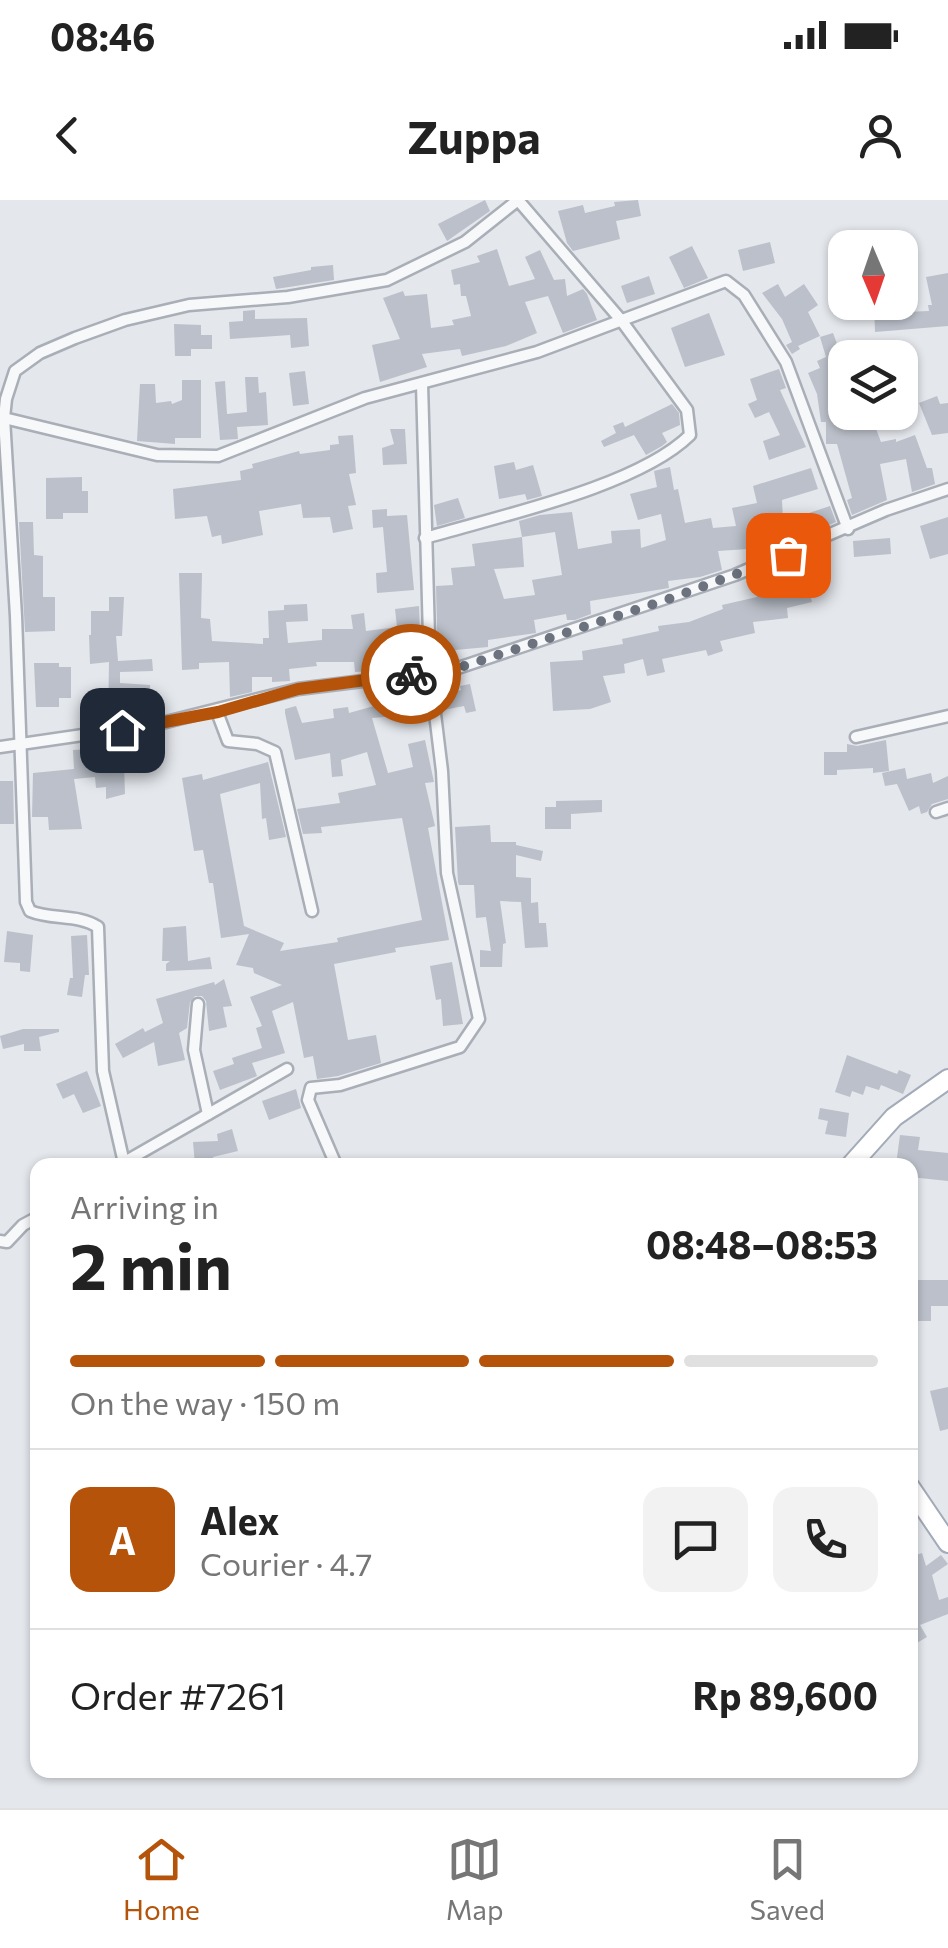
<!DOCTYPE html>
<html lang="en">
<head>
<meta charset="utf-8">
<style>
	:root { --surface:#fff; --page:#f2f2f2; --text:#222; --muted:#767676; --line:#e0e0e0; --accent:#b45309 }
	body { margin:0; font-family:Commissioner,sans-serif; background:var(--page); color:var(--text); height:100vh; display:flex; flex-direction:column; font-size:38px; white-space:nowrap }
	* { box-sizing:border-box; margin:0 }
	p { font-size:32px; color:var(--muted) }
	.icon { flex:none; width:55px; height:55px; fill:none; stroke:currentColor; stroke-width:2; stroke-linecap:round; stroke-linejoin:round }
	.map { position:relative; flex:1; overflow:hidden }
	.side { position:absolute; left:30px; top:958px; width:888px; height:620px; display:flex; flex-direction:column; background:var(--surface); border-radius:20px; box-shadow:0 2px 8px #0004 }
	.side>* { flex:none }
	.needle { width:65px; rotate:178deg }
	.tools { position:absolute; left:828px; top:30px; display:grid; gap:20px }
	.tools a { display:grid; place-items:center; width:90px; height:90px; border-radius:20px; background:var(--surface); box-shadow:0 2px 8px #0004; font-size:50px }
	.pin { position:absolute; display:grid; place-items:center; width:85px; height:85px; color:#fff; margin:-42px; border-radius:20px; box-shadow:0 5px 15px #0006 }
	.courier { position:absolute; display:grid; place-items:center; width:100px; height:100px; margin:-50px; border:8px solid #b45309; border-radius:50%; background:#fff; color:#222; box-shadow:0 2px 12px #0007 }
	.head em { font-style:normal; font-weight:700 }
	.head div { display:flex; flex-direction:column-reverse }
	.head { display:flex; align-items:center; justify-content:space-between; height:170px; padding:0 40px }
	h1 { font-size:65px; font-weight:700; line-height:75px }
	.bar { display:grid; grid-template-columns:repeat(4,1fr); gap:15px 10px; align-content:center; height:120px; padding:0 40px }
	.bar i { height:12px; border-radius:8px; background:var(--line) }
	.bar .current { background:var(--accent) }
	.bar p { grid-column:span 4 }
	.line { display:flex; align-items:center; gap:25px; padding:0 40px; border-top:2px solid var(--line) }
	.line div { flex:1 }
	.round { display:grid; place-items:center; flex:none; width:105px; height:105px; border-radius:20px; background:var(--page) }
	.status { display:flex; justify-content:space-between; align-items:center; height:70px; padding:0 50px; background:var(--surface); direction:ltr }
	.status svg { height:28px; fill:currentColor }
	header { display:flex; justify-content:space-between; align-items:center; height:130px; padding:0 40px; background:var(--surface); font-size:45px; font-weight:700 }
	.menu { display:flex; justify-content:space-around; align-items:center; height:140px; border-top:2px solid var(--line); background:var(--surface); font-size:28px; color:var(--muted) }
	.menu a { display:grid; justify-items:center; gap:5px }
	.menu .current { color:var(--accent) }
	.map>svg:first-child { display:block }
	.building { fill:#bbc0ca; fill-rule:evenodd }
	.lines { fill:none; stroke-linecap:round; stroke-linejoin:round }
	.minor-casing { stroke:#a9aeb7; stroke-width:15 }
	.primary-casing { stroke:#a3abb8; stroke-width:22 }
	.minor { stroke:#f7f8fa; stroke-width:10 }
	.primary { stroke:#fff; stroke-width:18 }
	.done { stroke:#6c737f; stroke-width:10; stroke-dasharray:0 18 }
	.route { stroke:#b45309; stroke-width:12 }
</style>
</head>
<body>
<div class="status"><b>08:46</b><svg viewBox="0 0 49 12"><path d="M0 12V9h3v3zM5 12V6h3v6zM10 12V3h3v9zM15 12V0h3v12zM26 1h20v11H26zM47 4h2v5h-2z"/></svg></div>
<header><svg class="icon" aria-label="back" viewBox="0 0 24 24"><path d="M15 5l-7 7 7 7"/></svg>Zuppa<svg class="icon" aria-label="person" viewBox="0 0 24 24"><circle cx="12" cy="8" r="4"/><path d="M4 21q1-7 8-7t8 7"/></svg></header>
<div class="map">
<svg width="948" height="1608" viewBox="0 0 948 1608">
	<rect width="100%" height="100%" fill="#e4e7ec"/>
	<g class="building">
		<path d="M485,0l5,11 -43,30 -9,-17z"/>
		<path d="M638,0l3,16 -25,5 4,18 -47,12 -6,-8 -9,-32 25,-6 2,8 30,-7 -1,-4z"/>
		<path d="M770,42l5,21 -32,8 -5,-21z"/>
		<path d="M692,46l16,32 -24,10 -15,-31z"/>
		<path d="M497,49l12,37 26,-7 -10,-22 15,-7 14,30 11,-1 2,17 16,-7 4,5 10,26 -34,13 -15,-37 -23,6 12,31 -31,13 -44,10 -2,-7 -38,5 5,13 -47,15 -8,-37 28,-6 -17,-41 20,-7 2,5 22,-2 4,34 23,-3 -2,-5 19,-4 -5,-20h-5l-1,-12 -6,1 -3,-15 29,-8 -3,-6z"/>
		<path d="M333,65l1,15 -58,9 -3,-12 38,-7v-3z"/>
		<path d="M948,73v53l-73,6 -1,-30h18v7l13,-1v4l24,-1 -1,-6h4l-6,-28z"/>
		<path d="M649,76l6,18 -28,9 -6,-17z"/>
		<path d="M778,84l7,13 19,-13 14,21 -10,7 12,24 -22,10 2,3 -8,5 -6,-9 6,-3 -10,-23 -20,-26z"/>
		<path d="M255,110v9l52,-1 2,28 -18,2 -1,-13 -60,4 -1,-17 14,-1v-10z"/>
		<path d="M709,113l16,42 -40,12 -14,-39z"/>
		<path d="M174,124l27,1v10h11v14h-21v7h-16z"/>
		<path d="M833,133l12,32v9l-3,1 3,37h48l-20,9 8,21 15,-3v3l19,-7 12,33h5l3,16 -23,8 -6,-33 -26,5 7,36 -35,15 -5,-15 5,-2 -15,-54h-11v-22h-5l-4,-28 -9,-21 12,-5 -3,-7 9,-4 -6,-20z"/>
		<path d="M779,169l7,19 -6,2 26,57 -37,13 -6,-19 17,-6 -11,-23 -14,6 -7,-14 9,-4 -7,-21z"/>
		<path d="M305,171l4,33 -16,2 -4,-33z"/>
		<path d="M245,177h13l1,16 7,-1 2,33 -31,2 1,12 -18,1 -5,-58 10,-1 2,33 20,-2z"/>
		<path d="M182,180h19v58h-26v6l-38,-3 3,-57h15l1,19 15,-2 1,3 10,-4z"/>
		<path d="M937,196l3,8 8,-1v30l-16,2 -13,-32z"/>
		<path d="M672,204l7,9 1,12 -18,8 5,9 -5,4 -16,9 -12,-20 -30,12 -3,-6 15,-8 -3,-7 10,-4 2,5z"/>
		<path d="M390,229h15l2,35 -24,1 -1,-17 12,-4z"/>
		<path d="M353,235l3,38 -7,1 7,31 -8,1 5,23 -20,4 -3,-16 -27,1 -2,-14 -42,7 4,24 -41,9 -1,-9 -9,2 -5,-21 -32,3 -2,-30 68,-9 -1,-9 13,-3 -1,-4 47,-13 1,3 30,-4v-5l9,-1 -1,-8z"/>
		<path d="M514,262l2,8 17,-5 9,31 -15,4 -2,-6 -26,5 -5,-33z"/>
		<path d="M670,267l4,23 4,-1 7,34 26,-5 2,10 23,-2 -4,-18 25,-5 -4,-17 58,-18 7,21 -36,11 1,21 24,-4 -1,-3 24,-8 6,16 -84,36 -4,-9 -30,2 4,19 -22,7 -32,4 1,7 -79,13 1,13 -16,6h-8l-1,-6 -32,6 2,13 -48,7v7l-33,3v10l-17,3 -2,-77 17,-1 -2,-17 24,-2 -3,-22 50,-7 -3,-16 21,-6 32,-3 6,37 34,-6 -1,-12 29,-2 1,19 25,-8 -5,-26 -23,6 -8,-26 27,-7 -3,-16zM555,332l7,43 -30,5 3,15 -31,4 -10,-30 30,-2 -2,-30z"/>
		<path d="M82,277v14h6v22h-25v6h-17v-41z"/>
		<path d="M458,298l7,20 -28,8 -3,-21z"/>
		<path d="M387,309v7l20,-1 7,75 -37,3 -1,-20 11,-1 -4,-45 -10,1 -1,-18z"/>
		<path d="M948,317v37l-18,5 -10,-33z"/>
		<path d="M19,322h14l1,33 9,1v41h12v34l-30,1z"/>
		<path d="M890,338l1,16 -37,3 -1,-16z"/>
		<path d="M179,373h23l-1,45 9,1 2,22 51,3v-6h6l-1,-27 16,-1v-5l23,-1 1,17 -22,1 2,21 34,-3v-11h31l-2,-14 13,-2 2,18 31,-4 -2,-18 24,-3 2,57h-17v-10l-36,5 2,13 -15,1 -1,-10h-38l1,4 -28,3 1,12 -18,1v-5h-20v15l-22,5 -1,-35 -30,1v6l-17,1z"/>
		<path d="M798,375l3,11 6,-2 5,18 -25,6 1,10 -35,4 2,11 -35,8 3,10 -15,5 -2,-6 -44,9 3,13 -18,4 -4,-17 -19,5 1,9 -22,3 8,26 -21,7 -37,2 -3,-49 33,-2 -1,-9 41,-7 -1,-5 37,-8 -1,-5 31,-4 34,-13 -1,-4 35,-8 -1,-9 26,-3 -1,-6z"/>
		<path d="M109,397h15l-2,39h-6l2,25 34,-2 1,12 -33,1v11l30,2 1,29h-27v6l-16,2 1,-60 -19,2 -1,-29h2v-24h18z"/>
		<path d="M34,463h25v4h12v31h-12v9h-23z"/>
		<path d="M470,484l6,27 -10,2 -2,-7 -21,4 -2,-15 20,-5 -1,-4z"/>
		<path d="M406,495l2,20 -36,3 16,55 25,-6 -5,-23 17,-4 9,42 -9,1 10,43 -7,2 21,112 -54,8 1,4 -62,12 14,76 28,-5 5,28 -43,13 -21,3 -4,-23 -9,2 -11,-56 -21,9 13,42 -33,10 5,13 -37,14 -7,-19 21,-7 -2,-6 30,-10 -6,-20 6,-2 -12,-29 32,-12 -28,-12 -1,-5 -17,-3 13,-31 -28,4 -8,-55h-4l-6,-33 -9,1 -12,-73 20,-4 1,6 65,-18 18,75 -17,3 -3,-22 -4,1 -2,-36 -40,11 24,132 40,17 -4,8 58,-9 -1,-4 85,-18 -20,-102 -81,9 1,6 -19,1 -6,-25 43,-6 -2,-10 38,-8 -9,-33 -26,8 2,16 -11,1 -2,-24 -35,7 -10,-47v-4l11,-3 6,17 32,-5 -1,-9 15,-2 1,6 25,-7 -1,-8z"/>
		<path d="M886,540l3,31 -16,2v-5l-36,2v5h-13v-23h23v-8l10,2z"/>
		<path d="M92,549l1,15 31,-1 1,31 -19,5v-12l-10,1 -1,-11 -21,2 8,50 -33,1 -1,-13h-16l1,-44 41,-4 -1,-19z"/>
		<path d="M905,568l2,11 24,-6 2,10 15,-7v23l-16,5 -5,8 -6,2 -2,-8 -10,5 -12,-27 -12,2 -3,-13z"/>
		<path d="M0,581h13l1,43h-14z"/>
		<path d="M602,600v12l-31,2v15h-26v-22h11v-6z"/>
		<path d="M490,625l1,17h25v3l27,6 -2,10 -25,-6v22l15,1v25l7,-1 1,21h7l2,24 -23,1 -4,-46 -21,-1 6,42 -3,1 -1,23h-22v-17l11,1 -5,-34 -10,1 -2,-33h-15l-1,-3 -3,-55z"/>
		<path d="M186,726l2,35 22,-4 2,12 -46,2v-7l4,-3h-8l1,-33z"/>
		<path d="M7,731l26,4 -3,37 -10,-1v-8l-16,-1z"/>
		<path d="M87,735l2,40h-4l-3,22 -15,-2 3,-17h3l-2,-42z"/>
		<path d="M452,762l11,62 -20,2 -2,-27 -5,1 -6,-34z"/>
		<path d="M224,779l8,27 -9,1 4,20 -18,4 -3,-30 -4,-5h-7l-5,6 -3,26 -8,5 6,27 -27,6 -4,-24 -31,16 -8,-14 28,-16 2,4 18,-9 -7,-24 58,-17 1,3z"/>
		<path d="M23,829h36v3l-20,5 2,14h-17v-7l-21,5 -3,-13z"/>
		<path d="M847,855l50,19 2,-4 12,5 -8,19 -22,-9 -2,5 -13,-4 -3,9 -11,-4 -2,6 -15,-5z"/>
		<path d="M87,871l14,35 -18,7 -9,-19 -11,5 -7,-15z"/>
		<path d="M296,889l5,19 -32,12 -7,-19z"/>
		<path d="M820,908l29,5 -3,24 -21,-3 3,-13 -10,-2z"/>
		<path d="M232,929l6,22 -25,6 1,8h-19l-2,-23 25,-1 -1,-7z"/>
		<path d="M900,935l20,2 -2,13 30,3v28l-38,-4v-12h-14z"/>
		<path d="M910,1080h38v26h-17v15h-21z"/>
		<path d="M948,1187v42l-8,2 -10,-40z"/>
		<path d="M922,1353l4,13 15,-11 7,9 -16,11 7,25 9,-3v17l-28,11 7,12 -17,10v-39l5,7 -5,-19v-39z"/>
	</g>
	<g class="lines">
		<g class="minor-casing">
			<g id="minor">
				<path d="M4,218l153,37 61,1 147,-58 172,-46 189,-71 18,14 42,67 62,167"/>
				<path d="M217,512l11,29 29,3 18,8 37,159"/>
				<path d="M856,537l92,-21"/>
				<path d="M0,547l158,-23 140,-35 154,-19 283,-95 151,-65 62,-21"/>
				<path d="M936,612l12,-4"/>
				<path d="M198,804l-4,46 14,64"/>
				<path d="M124,963l-21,-92 -5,-144c-19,-13 -47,-7 -68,-16l-4,-9 -10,-286 -12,-198 2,-19 9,-28 25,-18 35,-15 50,-18 64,-15 99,-8 99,-17 78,-38 53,-42 103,120 66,90 3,25c-53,52 -191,81 -265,103"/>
				<path d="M121,964l166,-95"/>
				<path d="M336,965l-28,-65 3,-12 29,-3 120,-38 19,-28 -32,-146 -5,-102 -12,-98 -8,-289"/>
				<path d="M0,1041l7,1 16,-17 15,-8"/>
			</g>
		</g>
		<g class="primary-casing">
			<g id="primary">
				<path d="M851,965l43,-48 54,-38"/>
				<path d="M910,1287l38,56"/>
			</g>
		</g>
		<use href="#minor" class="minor"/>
		<use href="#primary" class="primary"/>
	</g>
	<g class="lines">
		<path class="done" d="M411,474l41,-4 217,-71 119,-44"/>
		<path class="route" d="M122,530l96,-18 80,-23 113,-15"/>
	</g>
</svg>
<div class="tools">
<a><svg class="needle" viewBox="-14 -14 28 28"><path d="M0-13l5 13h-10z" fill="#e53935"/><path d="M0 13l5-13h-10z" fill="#767676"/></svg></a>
<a><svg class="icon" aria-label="layers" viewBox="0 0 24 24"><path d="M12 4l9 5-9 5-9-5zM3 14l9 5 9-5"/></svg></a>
</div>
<div class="pin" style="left:788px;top:355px;background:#ea580c"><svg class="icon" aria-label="bag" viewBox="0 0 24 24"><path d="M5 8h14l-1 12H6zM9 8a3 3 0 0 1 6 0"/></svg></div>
<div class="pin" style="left:122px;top:530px;background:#1f2937"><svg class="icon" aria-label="home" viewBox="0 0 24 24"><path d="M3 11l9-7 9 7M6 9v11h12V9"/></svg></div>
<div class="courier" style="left:411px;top:474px"><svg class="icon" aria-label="bike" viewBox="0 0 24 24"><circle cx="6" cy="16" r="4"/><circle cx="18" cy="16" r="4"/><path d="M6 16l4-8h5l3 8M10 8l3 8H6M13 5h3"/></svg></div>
<section class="side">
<div class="head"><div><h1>2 min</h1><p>Arriving in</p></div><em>08:48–08:53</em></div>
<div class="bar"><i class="current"></i><i class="current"></i><i class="current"></i><i></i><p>On the way · 150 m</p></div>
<div class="line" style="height:180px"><b class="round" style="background:var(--accent);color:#fff">A</b><div><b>Alex</b><p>Courier · 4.7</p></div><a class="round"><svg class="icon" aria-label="chat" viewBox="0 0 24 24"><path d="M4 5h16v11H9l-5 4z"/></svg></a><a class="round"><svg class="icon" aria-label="phone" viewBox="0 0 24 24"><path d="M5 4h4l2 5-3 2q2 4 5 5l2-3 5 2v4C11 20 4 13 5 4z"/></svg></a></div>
<div class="line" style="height:130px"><div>Order #7261</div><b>Rp 89,600</b></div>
</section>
</div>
<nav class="menu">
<a class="current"><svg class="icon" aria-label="home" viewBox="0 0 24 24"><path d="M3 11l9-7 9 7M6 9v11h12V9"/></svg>Home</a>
<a><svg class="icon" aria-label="map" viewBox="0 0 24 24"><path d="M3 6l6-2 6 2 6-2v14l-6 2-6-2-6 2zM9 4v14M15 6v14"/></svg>Map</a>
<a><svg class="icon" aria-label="saved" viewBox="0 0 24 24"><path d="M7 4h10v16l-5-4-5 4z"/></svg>Saved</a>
</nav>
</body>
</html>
